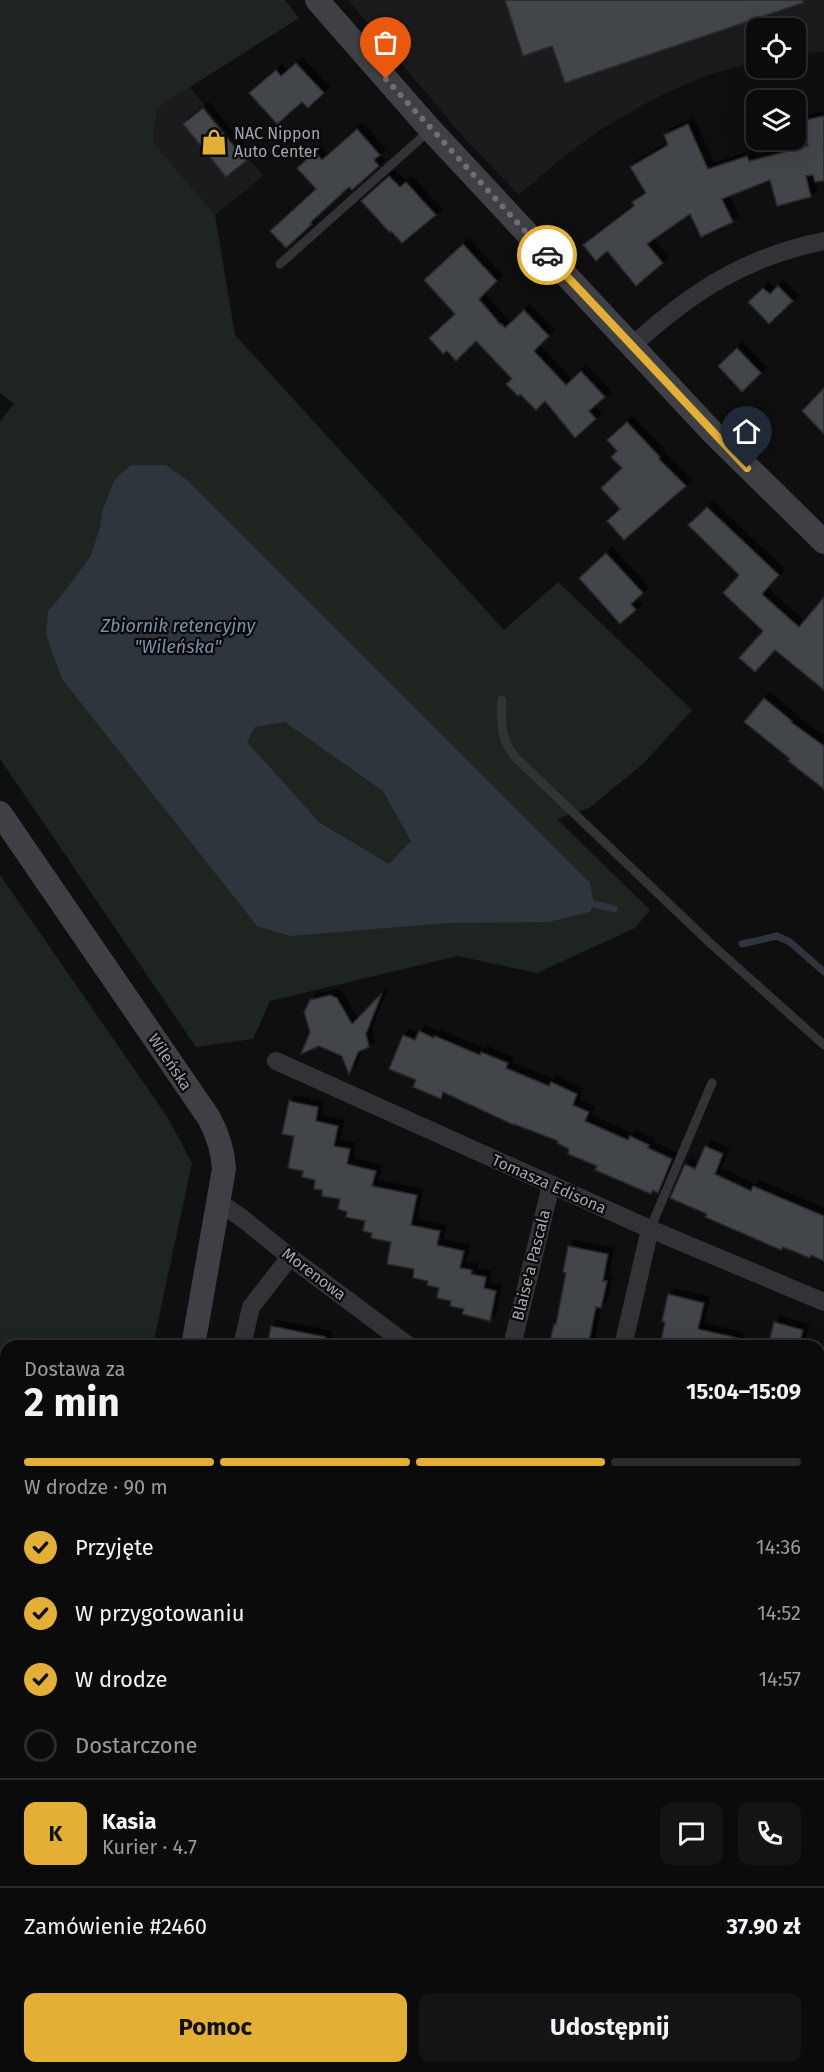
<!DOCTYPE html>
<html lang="pl">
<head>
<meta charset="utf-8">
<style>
	:root { --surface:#0b0b0c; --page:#141415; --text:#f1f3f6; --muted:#9a9b9d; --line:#2b2b2d; --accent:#e3af35 }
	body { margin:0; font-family:"Fira Sans",sans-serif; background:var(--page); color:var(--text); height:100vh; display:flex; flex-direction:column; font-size:22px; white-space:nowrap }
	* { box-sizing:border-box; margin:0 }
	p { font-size:20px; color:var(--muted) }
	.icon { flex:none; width:33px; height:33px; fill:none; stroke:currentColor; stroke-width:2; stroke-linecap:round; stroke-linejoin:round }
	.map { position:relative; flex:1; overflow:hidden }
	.panel { position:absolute; left:0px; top:1340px; width:825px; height:734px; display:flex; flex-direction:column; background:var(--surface); border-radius:18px 18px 0 0; box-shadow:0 6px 24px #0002,0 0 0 2px var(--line) }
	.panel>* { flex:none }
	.tools { position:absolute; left:746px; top:18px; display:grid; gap:12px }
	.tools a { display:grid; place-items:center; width:60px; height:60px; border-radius:12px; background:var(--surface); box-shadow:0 6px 24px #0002,0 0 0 2px var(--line); font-size:30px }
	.pin { position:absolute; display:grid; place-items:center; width:51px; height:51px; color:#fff; margin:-62px -26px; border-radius:50% 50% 50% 0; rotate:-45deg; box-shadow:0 0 6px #0007 }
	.pin .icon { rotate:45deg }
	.courier { position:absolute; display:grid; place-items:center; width:60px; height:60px; margin:-30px; border:4px solid #e3af35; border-radius:50%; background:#fff; color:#222; box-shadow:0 2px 8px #0007 }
	.head em { font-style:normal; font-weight:700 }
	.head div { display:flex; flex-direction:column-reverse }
	.head { display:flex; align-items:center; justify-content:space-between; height:102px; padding:0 24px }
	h1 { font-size:39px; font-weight:700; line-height:45px }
	.bar { display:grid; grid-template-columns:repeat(4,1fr); gap:9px 6px; align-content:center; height:72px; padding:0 24px }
	.bar i { height:8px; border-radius:4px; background:var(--line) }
	.bar .current { background:var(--accent) }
	.bar p { grid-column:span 4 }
	.line { display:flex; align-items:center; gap:15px; padding:0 24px; border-top:2px solid var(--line) }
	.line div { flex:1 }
	.round { display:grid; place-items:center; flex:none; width:63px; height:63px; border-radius:12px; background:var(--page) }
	ol { padding:0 24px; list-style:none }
	li { display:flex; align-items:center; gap:18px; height:66px }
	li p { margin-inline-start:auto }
	li .icon { padding:6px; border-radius:50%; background:var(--accent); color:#111; stroke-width:4 }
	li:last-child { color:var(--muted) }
	li i { width:33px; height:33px; border:3px solid var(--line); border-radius:50% }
	.action { display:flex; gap:12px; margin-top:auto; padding:12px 24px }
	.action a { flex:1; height:69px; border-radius:12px; background:var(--accent); color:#111; font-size:24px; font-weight:700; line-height:69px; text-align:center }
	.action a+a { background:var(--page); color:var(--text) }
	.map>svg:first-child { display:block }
	.built { fill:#1b1b1d }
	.green { fill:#1e241f }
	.water { fill:#2e353c; fill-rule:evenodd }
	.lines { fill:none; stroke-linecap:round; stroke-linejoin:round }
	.stream { stroke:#2e353c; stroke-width:7 }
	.building { fill:#434448; stroke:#29292c; stroke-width:1.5; filter:url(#shadow) }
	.lane { stroke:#323337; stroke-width:9 }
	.street { stroke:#323337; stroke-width:18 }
	.secondary { stroke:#3f4045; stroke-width:24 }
	.done { stroke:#6e7078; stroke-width:6; stroke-dasharray:0 10.8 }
	.route { stroke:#e3af35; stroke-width:8 }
	.labels { text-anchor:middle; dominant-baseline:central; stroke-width:4.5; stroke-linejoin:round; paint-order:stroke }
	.poi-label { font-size:16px; fill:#a1a5b0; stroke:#0a0a0b; text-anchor:start }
	.street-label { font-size:16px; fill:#a1a5b0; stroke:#0a0a0b }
	.water-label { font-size:18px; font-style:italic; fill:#7a91aa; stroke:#0a0a0b }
</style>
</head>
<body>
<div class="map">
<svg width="824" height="2072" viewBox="0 0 824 2072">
	<defs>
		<filter id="shadow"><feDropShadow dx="5.5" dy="-5.5" stdDeviation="0" flood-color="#0009"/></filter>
	</defs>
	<rect width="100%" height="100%" fill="#0f0f10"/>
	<g class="built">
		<path d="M348,0h476v51l-29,4v-27h-39v34l-52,14 -50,23 -51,29 -46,34 -38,33 -54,-56z"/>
		<path d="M190,87l73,89 -48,39 -62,-73 4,-34z"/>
	</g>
	<g class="green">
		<path d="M0,0h285l14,18 -142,90 -4,34 62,73 20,120 269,295 54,-48 134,128 -48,53 -55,45 -32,11 93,91 -15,18 -98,45 -79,-17 -188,45 -17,38 -57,8 -196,-288v-338l14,-17 -14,-11z"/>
		<path d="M0,875l168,243 24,45 -39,182 -147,1v424l-6,4z"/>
		<path d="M819,2032l5,4v36h-57l3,-5h49z"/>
		<path d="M449,2067h136l-4,5h-130z"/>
	</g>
	<path class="water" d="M131,465h35l21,15 403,403 4,21 -4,8 -41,10 -102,1 -157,13 -33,-10 -195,-247 -16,-44 2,-24 14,-16 28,-38 10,-29 2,-16 13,-33zM285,722l98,69 28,50 -22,23 -69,-41 -73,-81 8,-15z"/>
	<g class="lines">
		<g class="stream">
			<path d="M594,904l20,5"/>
			<path d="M742,944l35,-8 13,6 34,30"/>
		</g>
	</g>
	<g class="building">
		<path d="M505,0h298v3l-238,80 -13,-37 -29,10z"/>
		<path d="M296,63l28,30 -16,15 -6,-6 -25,22 -28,-31 27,-23 5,6z"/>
		<path d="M203,108l43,53 -20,16 -43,-53z"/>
		<path d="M824,116v65l-9,1 -2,-7 -7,1 5,21 -34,9 -7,-26 -48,19 11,23 -32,15 -11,-23 -43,30 16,19 -27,23 -29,-35 -11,10 -13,-16 51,-39 -2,-4 14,-9 -16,-26 38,-22 -4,-10 24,-11 20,45 39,-13 2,5 59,-15 -4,-26z"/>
		<path d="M357,129l23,26 -6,5 5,6 -27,24 -3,-3 -39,36 2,1 -26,24 -16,-17 46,-42 -19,-21 18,-16 7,8z"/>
		<path d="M389,176l11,11 6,-5 30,33 -34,28 -11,-12 -1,2 -29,-32z"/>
		<path d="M463,244l34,37 -18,18 22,26 1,-1 3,4 19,-18 25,26 -15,15 32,34 15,-14 24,26 -16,14 7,8 -21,19 -30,-37 -9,9 -16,-16 -2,2 -12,-12 6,-5 -36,-38 -20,20 -9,-10 -4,3 -14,-16 26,-24 -31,-34z"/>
		<path d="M778,286l15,15 -24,23 -21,-22 15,-14 7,6z"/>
		<path d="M737,348l24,25 -19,19 -24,-26z"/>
		<path d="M824,388v46l-22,-23z"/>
		<path d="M627,422l33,35 -1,2 27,27 -62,54 -17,-19 13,-12 -19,-21 21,-20 -11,-11 6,-6 -10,-11z"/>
		<path d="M707,507l72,68 -17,19 37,33 25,-30v93l-49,-40 -20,22 -16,-14 24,-27 -40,-38 16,-18 -51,-50z"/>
		<path d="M606,553l37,40 -12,11 5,6 -16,14 -41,-46z"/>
		<path d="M764,698l28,23 -1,1 33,24v43l-36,-28 2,-2 -46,-37z"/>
		<path d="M382,993l-16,41 3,13 -11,5 -9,23 -7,-19 -23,-10 -18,8 9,-22 -6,-20 6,-12 20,-5 7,3 15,26z"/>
		<path d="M419,1031l15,7 1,-2 45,19 1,-3 27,11 -2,5 43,18 2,-4 26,12 -4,11 16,7 -4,9 43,19 2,-4 19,9 -1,3 24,11 -14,34 -5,-3 -2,4 -56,-24 2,-4 -29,-12 1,-5 -12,-6 1,-2 -44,-17v1l-71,-33 -2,7 -28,-12 3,-7 -27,-11 14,-34 12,5z"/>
		<path d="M289,1101l29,6 -2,14 22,5 -4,20 16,3 -3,15 29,7 -4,15 45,9 -6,30 29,6 -3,14 27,6 -4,17 12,2 -1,4 15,3 -2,11 12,3 -6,30 -28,-7 2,-5 -14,-3 1,-5 -14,-3 2,-10 -12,-3 1,-4 -15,-3 1,-9 -27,-5 4,-22 -20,-4 1,-5 -9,-2 2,-10 -19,-4 1,-5 -9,-3 2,-10 -18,-3v-6l-8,-1 1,-9 -13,-3 1,-6 -15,-3 6,-32 -12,-2z"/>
		<path d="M705,1146l18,8 -8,20 36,17 2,-5 71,30v45l-13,-6 -1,3 -27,-11 -2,3 -76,-33 2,-3 -37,-16 15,-34 10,5z"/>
		<path d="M568,1246l40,8 -5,27h4l-6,27 -5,-1 -8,39h-39l5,-22h2l10,-51 -3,-1z"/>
		<path d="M668,1294l36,9 -6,26 40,9 -1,8h-77l5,-24 -3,-1z"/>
		<path d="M774,1322l29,8 -4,16h-31z"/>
		<path d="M271,1326l55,11 -1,9h-58z"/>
	</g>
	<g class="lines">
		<g class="lane">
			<path d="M280,264l149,-133"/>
			<path d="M502,700c-1,22 -2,40 14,58l193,184 115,103"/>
			<path d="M650,1229l62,-146"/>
		</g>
		<g class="street">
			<path d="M632,346c59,-54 113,-89 192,-105"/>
			<path d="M276,1061l374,168 174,73"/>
			<path d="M220,1203l22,15 48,39 119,89"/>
			<path d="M242,1346l9,-39 39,-50"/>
			<path d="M512,1346l39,-161"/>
			<path d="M623,1346l27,-117"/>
			<path d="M819,1540l5,2"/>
			<path d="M819,1761l5,2"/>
			<path d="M0,1814l6,-4"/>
			<path d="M0,2024h6"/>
			<path d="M684,2067l14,5"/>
			<path d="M372,2072l1,-5"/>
		</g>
		<g class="secondary">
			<path d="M317,0l113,129 283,304 111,109"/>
			<path d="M0,813l209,305c9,17 14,32 15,51l-31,177"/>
			<path d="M184,2067l2,5"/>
		</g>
	</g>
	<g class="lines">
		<path class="done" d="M386,79l161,176"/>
		<path class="route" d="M547,255l200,213"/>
	</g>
	<defs>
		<g id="shop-bare" transform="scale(2.07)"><path d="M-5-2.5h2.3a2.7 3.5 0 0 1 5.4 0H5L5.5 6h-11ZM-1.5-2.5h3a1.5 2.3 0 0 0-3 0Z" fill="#e3af35" stroke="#0a0a0b" stroke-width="2.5" paint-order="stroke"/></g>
	</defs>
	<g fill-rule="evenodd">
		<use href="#shop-bare" x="214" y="142"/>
	</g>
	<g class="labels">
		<g class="poi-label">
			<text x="234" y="133">NAC Nippon<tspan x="234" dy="18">Auto Center</tspan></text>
		</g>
		<g class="street-label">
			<text transform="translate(170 1062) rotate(56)">Wileńska</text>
			<text transform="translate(549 1184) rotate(24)">Tomasza Edisona</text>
			<text transform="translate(531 1265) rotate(-76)">Blaise'a Pascala</text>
			<text transform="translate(314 1274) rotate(37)">Morenowa</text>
		</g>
		<g class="water-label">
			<text x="178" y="626">Zbiornik retencyjny<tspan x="178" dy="21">"Wileńska"</tspan></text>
		</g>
	</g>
</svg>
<div class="tools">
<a><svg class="icon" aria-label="locate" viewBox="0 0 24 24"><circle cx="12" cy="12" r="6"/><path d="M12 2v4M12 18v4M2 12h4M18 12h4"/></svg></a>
<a><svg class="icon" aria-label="layers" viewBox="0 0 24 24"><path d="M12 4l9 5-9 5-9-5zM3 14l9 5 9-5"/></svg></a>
</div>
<div class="pin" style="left:386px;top:79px;background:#ea580c"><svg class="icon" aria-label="bag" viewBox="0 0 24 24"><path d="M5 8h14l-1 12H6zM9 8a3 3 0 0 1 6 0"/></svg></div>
<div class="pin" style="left:747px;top:468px;background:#1f2937"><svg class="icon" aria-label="home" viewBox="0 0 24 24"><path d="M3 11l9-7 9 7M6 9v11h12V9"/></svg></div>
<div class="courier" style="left:547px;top:255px"><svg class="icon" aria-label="car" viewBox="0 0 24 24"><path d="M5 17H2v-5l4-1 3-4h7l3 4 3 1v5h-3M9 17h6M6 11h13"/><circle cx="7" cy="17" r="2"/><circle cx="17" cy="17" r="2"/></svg></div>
<section class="panel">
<div class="head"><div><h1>2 min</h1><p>Dostawa za</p></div><em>15:04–15:09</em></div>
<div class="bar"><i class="current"></i><i class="current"></i><i class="current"></i><i></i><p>W drodze · 90 m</p></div>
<ol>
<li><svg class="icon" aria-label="check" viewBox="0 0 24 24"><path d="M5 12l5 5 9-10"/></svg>Przyjęte<p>14:36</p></li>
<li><svg class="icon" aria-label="check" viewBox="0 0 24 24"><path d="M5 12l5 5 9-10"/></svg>W przygotowaniu<p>14:52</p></li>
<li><svg class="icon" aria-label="check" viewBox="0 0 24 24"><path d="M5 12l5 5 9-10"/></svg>W drodze<p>14:57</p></li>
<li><i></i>Dostarczone</li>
</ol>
<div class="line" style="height:108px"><b class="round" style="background:var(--accent);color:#111">K</b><div><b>Kasia</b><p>Kurier · 4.7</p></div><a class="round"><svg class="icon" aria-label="chat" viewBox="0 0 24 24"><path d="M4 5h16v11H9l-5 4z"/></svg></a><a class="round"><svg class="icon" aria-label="phone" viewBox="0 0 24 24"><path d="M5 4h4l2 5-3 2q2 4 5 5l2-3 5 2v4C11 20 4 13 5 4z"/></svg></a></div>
<div class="line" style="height:78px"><div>Zamówienie #2460</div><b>37.90 zł</b></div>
<div class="action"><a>Pomoc</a><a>Udostępnij</a></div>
</section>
</div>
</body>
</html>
